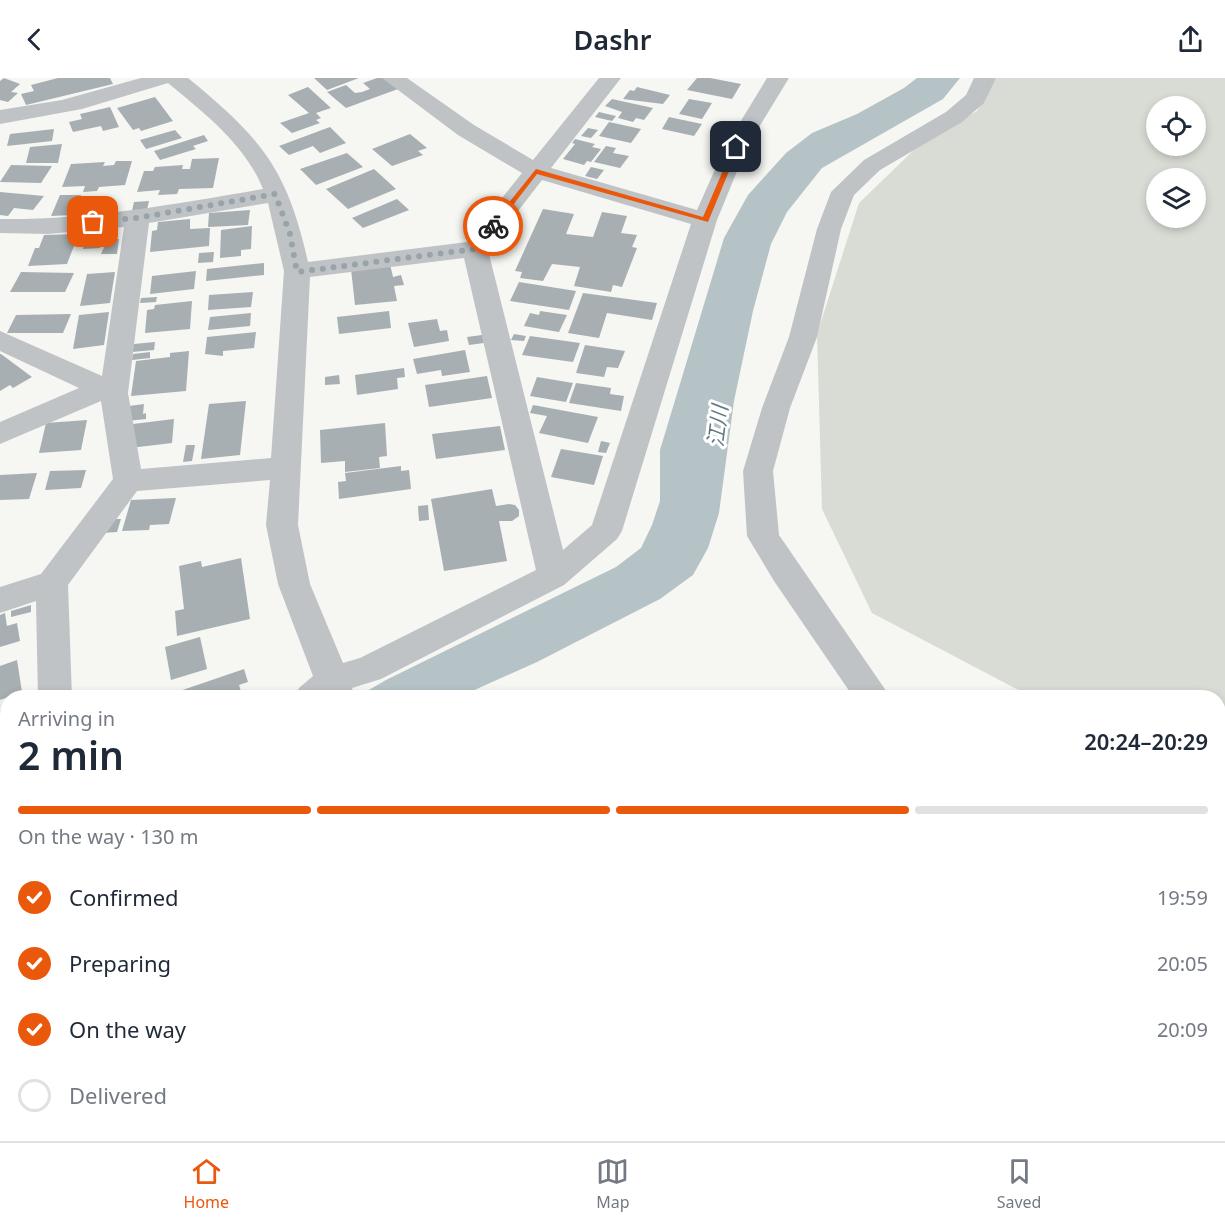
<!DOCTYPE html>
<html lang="en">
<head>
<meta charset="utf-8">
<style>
	:root { --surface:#fff; --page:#f6f6f7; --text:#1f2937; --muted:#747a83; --line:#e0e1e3; --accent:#ea580c }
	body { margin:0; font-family:"Noto Sans","Noto Sans JP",sans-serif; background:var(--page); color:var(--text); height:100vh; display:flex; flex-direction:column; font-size:22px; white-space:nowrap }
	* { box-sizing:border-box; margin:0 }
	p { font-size:20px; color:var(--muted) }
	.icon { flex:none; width:33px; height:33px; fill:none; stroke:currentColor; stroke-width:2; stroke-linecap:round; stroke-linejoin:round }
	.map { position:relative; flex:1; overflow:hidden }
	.sheet { position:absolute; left:0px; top:612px; width:1226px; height:452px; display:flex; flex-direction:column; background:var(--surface); border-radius:24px 24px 0 0; box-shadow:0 3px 9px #0003 }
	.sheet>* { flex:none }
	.controls { position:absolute; left:1146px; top:18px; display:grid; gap:12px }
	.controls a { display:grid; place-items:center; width:60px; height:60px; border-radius:50%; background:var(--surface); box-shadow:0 3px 9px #0003; font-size:30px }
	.pin { position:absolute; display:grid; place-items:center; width:51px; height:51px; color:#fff; margin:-26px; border-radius:12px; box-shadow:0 3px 9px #0006 }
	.courier { position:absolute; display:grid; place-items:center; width:60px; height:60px; margin:-30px; border:4px solid #ea580c; border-radius:50%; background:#fff; color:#222; box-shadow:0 2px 8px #0007 }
	.headline em { font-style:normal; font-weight:600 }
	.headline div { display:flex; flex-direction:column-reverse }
	.headline { display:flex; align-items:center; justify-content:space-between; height:102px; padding:0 18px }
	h1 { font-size:39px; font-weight:600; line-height:45px }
	.bar { display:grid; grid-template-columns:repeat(4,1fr); gap:9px 6px; align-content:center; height:72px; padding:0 18px }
	.bar i { height:8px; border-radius:4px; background:var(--line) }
	.bar .current { background:var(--accent) }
	.bar p { grid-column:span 4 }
	ol { padding:0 18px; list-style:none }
	li { display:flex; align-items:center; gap:18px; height:66px }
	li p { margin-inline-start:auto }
	li .icon { padding:6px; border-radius:50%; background:var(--accent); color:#fff; stroke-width:4 }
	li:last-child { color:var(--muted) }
	li i { width:33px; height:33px; border:3px solid var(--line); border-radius:50% }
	header { display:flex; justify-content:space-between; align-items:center; height:78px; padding:0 18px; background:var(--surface); font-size:27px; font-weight:600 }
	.tabs { display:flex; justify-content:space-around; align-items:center; height:84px; border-top:2px solid var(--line); background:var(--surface); font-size:16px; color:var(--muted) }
	.tabs a { display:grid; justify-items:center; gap:3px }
	.tabs .current { color:var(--accent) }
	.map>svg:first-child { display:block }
	.green { fill:#d8dcd4; fill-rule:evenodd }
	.water { fill:#b6c3c6 }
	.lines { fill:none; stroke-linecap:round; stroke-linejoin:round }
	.stream { fill:#b6c3c6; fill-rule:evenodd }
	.building { fill:#a7afb3 }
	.minor { fill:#bfc3c6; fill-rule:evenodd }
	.route { fill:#ea580c }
	.done { stroke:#99a4aa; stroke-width:6; stroke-dasharray:0 10.8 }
	.labels { text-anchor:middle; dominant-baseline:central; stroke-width:6; stroke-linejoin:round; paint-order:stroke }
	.water-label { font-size:21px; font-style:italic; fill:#63797f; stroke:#fff }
</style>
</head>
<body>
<header><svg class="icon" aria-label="back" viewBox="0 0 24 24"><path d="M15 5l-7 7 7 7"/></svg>Dashr<svg class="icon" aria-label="share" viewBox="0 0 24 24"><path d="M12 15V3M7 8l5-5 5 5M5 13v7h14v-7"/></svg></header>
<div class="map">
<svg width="1225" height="1063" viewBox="0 0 1225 1063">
	<rect width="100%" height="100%" fill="#f6f6f3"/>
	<path class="green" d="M996,0h229v692l-7,-1v-71l-186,-1 -160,-84 -50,-104 -5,-175 42,-131 58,-56 60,-36zM1156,28h40v40h-40zM1156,100h40v40h-40z"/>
	<g class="water">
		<path d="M917,0h43l-17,21 -121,69 -35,44 -16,32 -18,67 -19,90 -15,112 -11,35 -15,27 -33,24 -123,63 -78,35 -104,1 31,-18 230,-113 25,-19 11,-23 8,-24v-51l64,-212 24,-43 38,-42 26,-20 45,-19 47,-26z"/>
		<path d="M7,847v58l-7,3v-57z"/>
	</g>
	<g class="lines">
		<path class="stream" d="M129,1056h12l2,7h-12z"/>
	</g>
	<g class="building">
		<path d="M4,0l16,6 -9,8 7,1 -10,9 -8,-2v-19z"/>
		<path d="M58,0h52l3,6 -87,21 -5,-11 13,-3 -3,-6z"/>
		<path d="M314,0h45l-32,12z"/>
		<path d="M377,0h7l14,11 -52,19 -19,-16 19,-7 9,8 7,-1 8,-3 -7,-6z"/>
		<path d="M697,0h13l31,6 -9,15 -45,-9z"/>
		<path d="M308,9l23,21 -15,5 5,5 -5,2 4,3 -28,10 -12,-10 29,-10 -21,-18z"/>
		<path d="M637,9l33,8 -7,9 -40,-5 7,-9 4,1z"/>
		<path d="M155,19l18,24 -32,10 -2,-3 -6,2 -16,-22z"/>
		<path d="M612,21l41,9 -9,12 -8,-2 -3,4 -15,-4 4,-6 -17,-6z"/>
		<path d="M689,21l23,4 -10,16 -23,-5z"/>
		<path d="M110,29l9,20 -16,4 -2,-5 -28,6 -4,-10 13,-3 -2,-5z"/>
		<path d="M599,34l17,4 -4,5 -17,-4z"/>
		<path d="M669,39l33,7 -8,12 -32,-7z"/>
		<path d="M609,44l32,7 -10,14 -32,-7z"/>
		<path d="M330,49l16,16 -26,10 -7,-7 -24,9 -10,-9z"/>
		<path d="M588,50l10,2 -7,8 -10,-2z"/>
		<path d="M54,51l-2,12 -45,5 3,-12z"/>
		<path d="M175,52l7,8 -36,11 -6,-9z"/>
		<path d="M410,56l17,14 -9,3 5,4 -31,11 -20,-17z"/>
		<path d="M204,57l4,6 -15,5 3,3 -36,11 -6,-9z"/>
		<path d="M575,61l20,5 -3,3 9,2 -10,13 -4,-1 -3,4 -21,-6 12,-15 -3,-1z"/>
		<path d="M62,66l-4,19h-32l4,-16z"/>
		<path d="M606,68l10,2 -3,5 16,3 -9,12 -26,-6z"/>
		<path d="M347,75l16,14 -47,18 -16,-16z"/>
		<path d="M219,80l-6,30 -34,1 -2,5 -19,1 2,-5 -23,2 7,-21h9l2,-4 28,-2 -1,4h8l2,-10z"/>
		<path d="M116,83h16l-7,24 -26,2 -2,4 -14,1 2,-6 -23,1 9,-23 34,-2 -2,4 11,-1z"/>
		<path d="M11,87l41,1 -11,17 -41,-1z"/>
		<path d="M591,89l13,3 -7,9 -12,-3z"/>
		<path d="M374,91l22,20 -48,20 -22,-20z"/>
		<path d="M0,114l44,4 -11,14 -19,-2 -6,8 -8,-1z"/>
		<path d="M60,117h21l-8,20 -22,1z"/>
		<path d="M397,121l12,11 -46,18 -11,-10z"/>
		<path d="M149,123l-2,9 -15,1 2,-9z"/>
		<path d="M543,131l31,5 -8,20 27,3 9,-25 25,4 -6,17 16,2 -5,12 5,1 -15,39 -9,-2 -2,7 -37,-6 6,-19 -28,-3 -9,17 -23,-3 2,-6 -7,-1z"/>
		<path d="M250,132l-2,15 -40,2 1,-14z"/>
		<path d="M190,141v10l20,-1 -1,18 -59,6 2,-21 5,-1 1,-8z"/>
		<path d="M252,148l-1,23 -10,1v6l-21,2 1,-28z"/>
		<path d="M105,155l-5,15 -17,1 1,-4 -10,1 -7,18 -39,2 7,-18h4l5,-13z"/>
		<path d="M108,161h11l-2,15h-16z"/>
		<path d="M214,174l-1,10 -15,1 1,-10z"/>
		<path d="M264,185v12l-58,6 1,-12z"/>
		<path d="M390,186l3,13 8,-2 3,10 -10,1 3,15 -42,4 -4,-36z"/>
		<path d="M196,193l-2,18 -44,5 2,-18z"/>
		<path d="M21,194l53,1 -9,19h-55z"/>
		<path d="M115,194l-5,31 -30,3 7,-32z"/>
		<path d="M519,204l57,9 -7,19 -59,-9z"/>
		<path d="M253,214l-2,15 -43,3 1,-15z"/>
		<path d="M583,215l74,10 -5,17 -45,-7 -8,25 -31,-5z"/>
		<path d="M157,219l-1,5 -16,1 1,-5z"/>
		<path d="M192,223l-2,28 -45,4 2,-23 7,-1 1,-4z"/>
		<path d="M389,233l2,17 -52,6 -2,-17z"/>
		<path d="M540,233l27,4 -8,17 -35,-6 6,-13 9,2z"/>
		<path d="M109,234l-5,33 -31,4 6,-34z"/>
		<path d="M251,235l-1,13 -42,4 2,-13z"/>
		<path d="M71,236l-8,19h-56l9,-18z"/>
		<path d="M437,241l3,12 7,-1 2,11 -35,6 -6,-24z"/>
		<path d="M256,254l-2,16 -31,3v5l-18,-2 2,-17z"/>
		<path d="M514,256l12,2 -2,5 -13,-1z"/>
		<path d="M482,257l2,8 -15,2 -2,-8z"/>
		<path d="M530,258l50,7 -7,19 -51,-7z"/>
		<path d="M155,264l-1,8 -22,2 2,-8z"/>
		<path d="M585,267l40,6 -7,17 -11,-1 -3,10 -28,-4z"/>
		<path d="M465,272l5,22 -28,4 -1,-6 -24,4 -4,-15z"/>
		<path d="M189,273l-3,40 -55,5 5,-35 34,-4v-4z"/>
		<path d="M150,274v6l-18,2 1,-6z"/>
		<path d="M0,276h1l31,23 -19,11 -3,-3 -10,6z"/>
		<path d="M404,290l1,9 -8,1 1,11 -41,6 -2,-20z"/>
		<path d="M339,297l1,9 -15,1v-8z"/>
		<path d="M487,298l5,22 -63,9 -4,-22z"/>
		<path d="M537,299l36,6 -7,19 -36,-6z"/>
		<path d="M576,305l35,5 -1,6 14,2 -3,15 -52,-8z"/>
		<path d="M246,323l-6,54 -39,4 8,-55z"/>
		<path d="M144,326l-1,10 3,-1v6l-19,2 2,-15z"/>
		<path d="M533,327l65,12 -10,26 -49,-10 8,-17 -17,-3z"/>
		<path d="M174,341l-2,24 -42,5 3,-24z"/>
		<path d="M87,342l-6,30 -42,3 7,-30z"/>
		<path d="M385,345l2,33 -8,1 1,11 -35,4v-11l-24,2 -1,-33z"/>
		<path d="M500,348l5,24 -69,9 -4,-25z"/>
		<path d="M601,363l9,2 -4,10 -8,-1z"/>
		<path d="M186,367h9l-3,16 -9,1z"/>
		<path d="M561,371l42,7 -9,29 -43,-8z"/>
		<path d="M401,388v5l8,-1 2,19 -72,10 -1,-17 8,-1 -1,-8z"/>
		<path d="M86,392l-5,18 -36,2 5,-19z"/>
		<path d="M37,395l-8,26 -29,1v-25z"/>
		<path d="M492,411l4,17 13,-2 6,1 4,5v6l-7,5h-13l8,40 -63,10 -13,-72z"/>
		<path d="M176,420l-7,26 -19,1 -1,5 -27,1 9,-31z"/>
		<path d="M428,427l1,15 -10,1 -1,-15z"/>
		<path d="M105,441h16l-4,13 -16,1z"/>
		<path d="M241,480l9,61 -73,17 -2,-25 9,-2 -5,-43 22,-5 1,6z"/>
		<path d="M31,527v7l-20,5v-6z"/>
		<path d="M5,535l2,13 10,-3 3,18 -20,6v-32z"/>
		<path d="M200,559l7,32 -36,11 -6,-33z"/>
		<path d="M17,582l5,32 -22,8v-34z"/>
		<path d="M244,591l4,13 -9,3 4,13h-74l-1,-3z"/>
		<path d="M8,655v49l-8,2v-48z"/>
		<path d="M8,710v22l-8,3v-22z"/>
		<path d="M8,928v101l-8,2v-101z"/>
		<path d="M241,1056h55l-5,7h-41z"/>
		<path d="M341,1056h7l11,7h-22z"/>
	</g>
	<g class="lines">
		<g class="minor">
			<path d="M141,0h47c73,60 99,90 120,184l159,-20 55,-69 -64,-38 -76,-57h25l67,47 59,35 66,-82h22l-70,90 146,42 28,-63 42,-69h22l-42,69 -30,73 -95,311 -5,8 -53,46 -183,94 -29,9 3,10h-61l5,-10 14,-12 -35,-92 -12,-59 4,-45 -133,11 -69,94 4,113h-34l-2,-97 -36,12v-26l41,-13 72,-95 -12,-78 -101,43v-22l79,-34 -79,-37v-20l102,45 22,-149 -76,7 -48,-1v-14c89,1 175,-15 263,-30 -18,-45 -59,-76 -95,-106l-86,26 -82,15v-14l62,-10zM542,102l149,44 -99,301 -29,25 -75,-300zM268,125l16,68 -13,187 -130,11 -13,-76 21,-170zM464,180l72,312 -176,88 -17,5 -33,-79 -12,-59 12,-248z"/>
			<path d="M974,0h22l-12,25 -22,19 -82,48 -26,25 -13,34 -24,108 -27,71 -17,63 6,64 112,163h-37l-80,-117 -27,-45 -4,-65 19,-63 27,-71 28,-108 14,-37 33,-32 82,-48 20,-17z"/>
			<path d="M8,631v30l-8,2v-30z"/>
			<path d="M8,803v38l-8,3v-38z"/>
			<path d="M8,897v41l-8,3v-42z"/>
			<rect x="65" y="1056" width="44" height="7"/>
			<path d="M154,1056h46l3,7h-46z"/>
			<path d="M419,1056h45l3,7h-45z"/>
			<path d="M667,1056h46l3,7h-46z"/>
		</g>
	</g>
	<path class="route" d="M734,67l5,2 -31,75 -171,-48 -41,53 -6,-1 46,-57 167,48z"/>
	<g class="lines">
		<path class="done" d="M93,144l44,-4 138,-24 15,40 7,38 178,-23 18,-23"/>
	</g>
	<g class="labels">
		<g class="water-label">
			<text transform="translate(717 348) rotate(-83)">江川</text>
		</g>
	</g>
</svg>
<div class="controls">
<a><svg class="icon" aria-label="locate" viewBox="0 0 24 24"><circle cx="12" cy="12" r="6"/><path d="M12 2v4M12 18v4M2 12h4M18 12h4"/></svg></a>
<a><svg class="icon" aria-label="layers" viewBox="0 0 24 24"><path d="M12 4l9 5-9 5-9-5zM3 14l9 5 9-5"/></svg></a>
</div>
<div class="pin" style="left:93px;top:144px;background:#ea580c"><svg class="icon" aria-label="bag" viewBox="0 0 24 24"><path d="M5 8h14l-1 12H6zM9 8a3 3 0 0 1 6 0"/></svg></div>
<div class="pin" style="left:736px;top:69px;background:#1f2937"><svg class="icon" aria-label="home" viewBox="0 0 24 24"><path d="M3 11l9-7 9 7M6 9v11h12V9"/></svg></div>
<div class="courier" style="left:493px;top:148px"><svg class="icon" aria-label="bike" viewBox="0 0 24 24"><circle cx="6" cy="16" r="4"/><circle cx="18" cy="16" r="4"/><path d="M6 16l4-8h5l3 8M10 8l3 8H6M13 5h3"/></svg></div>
<section class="sheet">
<div class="headline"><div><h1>2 min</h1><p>Arriving in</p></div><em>20:24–20:29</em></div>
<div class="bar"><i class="current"></i><i class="current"></i><i class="current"></i><i></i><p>On the way · 130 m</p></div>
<ol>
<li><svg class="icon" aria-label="check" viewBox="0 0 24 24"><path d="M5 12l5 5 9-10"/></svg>Confirmed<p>19:59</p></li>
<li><svg class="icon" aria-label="check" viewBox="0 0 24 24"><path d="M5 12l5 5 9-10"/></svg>Preparing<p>20:05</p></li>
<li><svg class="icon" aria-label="check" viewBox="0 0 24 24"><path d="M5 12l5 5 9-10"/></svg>On the way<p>20:09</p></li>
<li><i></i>Delivered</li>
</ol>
</section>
</div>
<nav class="tabs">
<a class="current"><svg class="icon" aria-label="home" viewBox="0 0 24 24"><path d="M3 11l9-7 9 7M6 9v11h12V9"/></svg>Home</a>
<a><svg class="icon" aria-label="map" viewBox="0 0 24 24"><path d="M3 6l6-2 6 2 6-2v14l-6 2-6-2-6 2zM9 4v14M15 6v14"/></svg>Map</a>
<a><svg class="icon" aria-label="saved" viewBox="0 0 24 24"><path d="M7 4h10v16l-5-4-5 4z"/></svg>Saved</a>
</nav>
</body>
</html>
